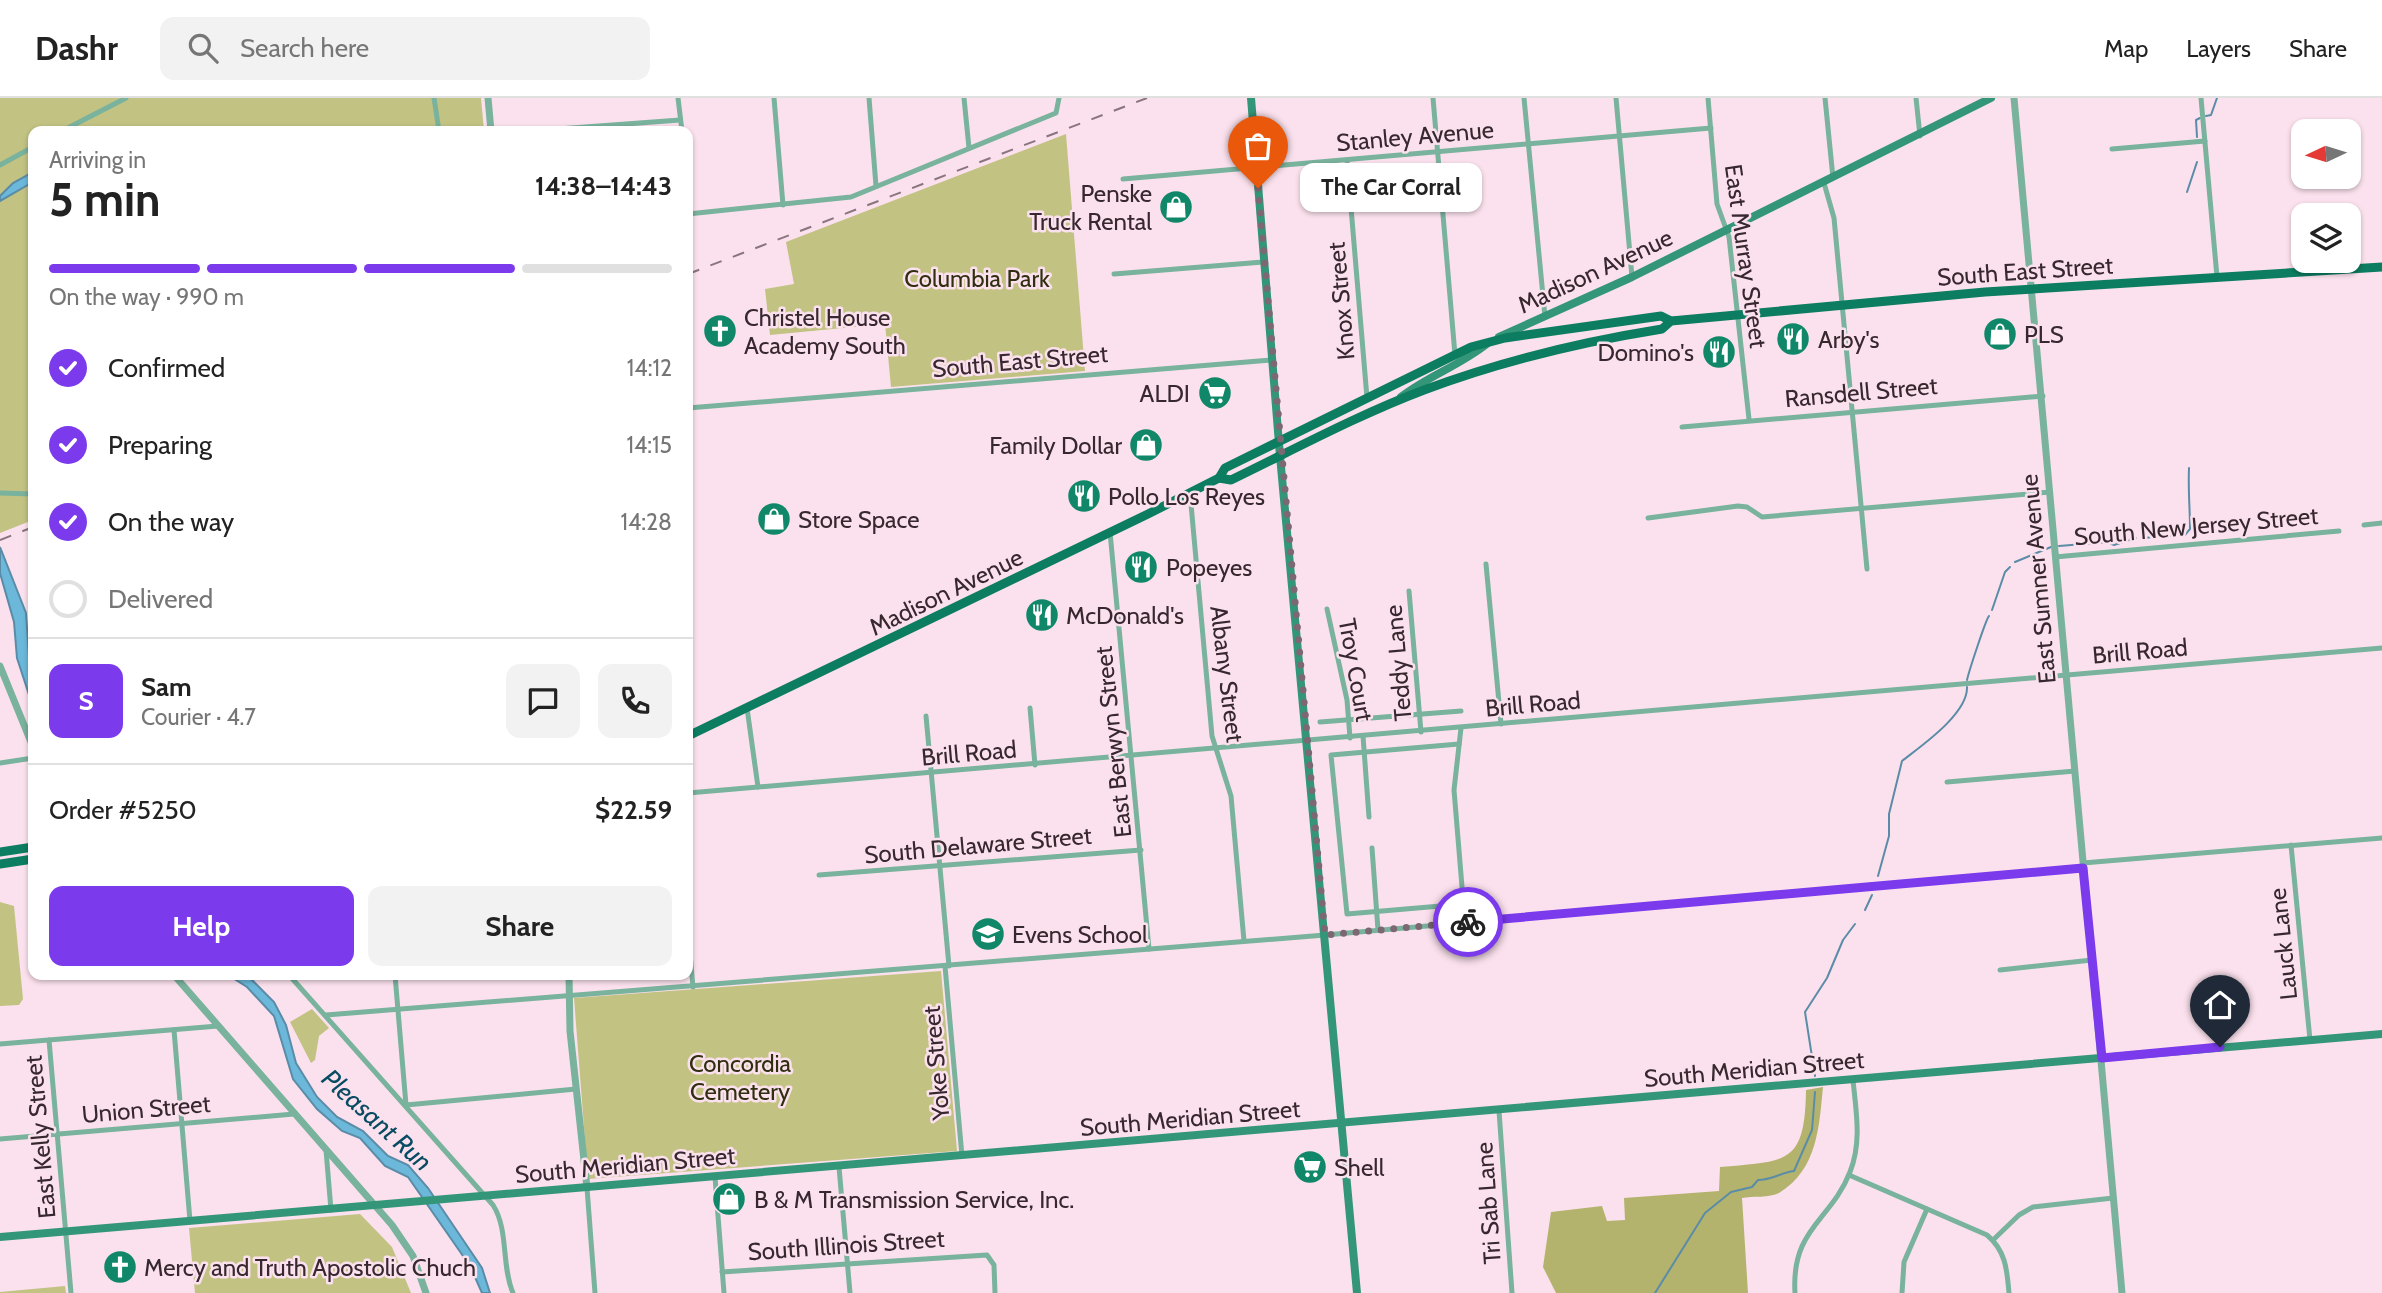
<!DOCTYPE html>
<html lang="en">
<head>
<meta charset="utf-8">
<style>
	:root { --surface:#fff; --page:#f2f2f2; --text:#222; --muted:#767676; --line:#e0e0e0; --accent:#7c3aed }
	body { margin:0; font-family:Cabin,sans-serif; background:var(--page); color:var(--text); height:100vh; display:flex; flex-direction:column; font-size:26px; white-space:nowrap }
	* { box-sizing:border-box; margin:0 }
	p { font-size:23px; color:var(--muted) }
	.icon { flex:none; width:38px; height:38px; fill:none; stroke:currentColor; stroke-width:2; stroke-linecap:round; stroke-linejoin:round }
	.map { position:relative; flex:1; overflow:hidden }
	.drawer { position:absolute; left:28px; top:28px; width:665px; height:854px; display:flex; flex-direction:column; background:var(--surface); border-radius:14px; box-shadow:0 2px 5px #0004 }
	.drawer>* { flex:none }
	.needle { width:46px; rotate:266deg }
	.controls { position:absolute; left:2291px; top:21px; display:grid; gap:14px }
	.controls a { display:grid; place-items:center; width:70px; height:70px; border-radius:14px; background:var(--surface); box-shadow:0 2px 5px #0004; font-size:35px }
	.pin { position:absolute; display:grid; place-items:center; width:60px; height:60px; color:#fff; margin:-72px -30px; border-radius:50% 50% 50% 0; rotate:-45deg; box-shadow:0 0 7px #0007 }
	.pin .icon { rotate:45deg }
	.courier { position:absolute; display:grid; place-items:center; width:70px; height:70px; margin:-35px; border:5px solid #7c3aed; border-radius:50%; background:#fff; color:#222; box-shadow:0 2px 9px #0007 }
	.bubble { position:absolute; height:49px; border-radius:14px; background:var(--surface); box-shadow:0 2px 5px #0004; font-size:23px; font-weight:700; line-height:49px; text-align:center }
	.headline em { font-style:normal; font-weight:700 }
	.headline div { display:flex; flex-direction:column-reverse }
	.headline { display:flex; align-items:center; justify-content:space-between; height:119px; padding:0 21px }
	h1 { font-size:46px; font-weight:700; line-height:52px }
	.bar { display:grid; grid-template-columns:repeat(4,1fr); gap:10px 7px; align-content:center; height:84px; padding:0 21px }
	.bar i { height:9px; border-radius:5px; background:var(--line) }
	.bar .selected { background:var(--accent) }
	.bar p { grid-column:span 4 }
	.line { display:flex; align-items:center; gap:18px; padding:0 21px; border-top:2px solid var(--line) }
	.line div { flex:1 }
	.round { display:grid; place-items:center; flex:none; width:74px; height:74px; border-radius:14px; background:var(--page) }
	ol { padding:0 21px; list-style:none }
	li { display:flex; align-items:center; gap:21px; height:77px }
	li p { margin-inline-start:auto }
	li .icon { padding:7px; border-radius:50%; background:var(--accent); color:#fff; stroke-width:4 }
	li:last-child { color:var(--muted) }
	li i { width:38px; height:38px; border:4px solid var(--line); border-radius:50% }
	.button { display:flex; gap:14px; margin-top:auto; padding:14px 21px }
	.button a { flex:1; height:80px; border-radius:14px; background:var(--accent); color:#fff; font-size:28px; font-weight:700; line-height:80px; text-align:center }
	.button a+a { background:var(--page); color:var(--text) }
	header { display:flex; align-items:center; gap:42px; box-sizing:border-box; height:98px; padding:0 35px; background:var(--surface); border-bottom:2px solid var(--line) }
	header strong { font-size:33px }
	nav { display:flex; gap:38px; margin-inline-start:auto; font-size:24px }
	.search { width:490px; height:63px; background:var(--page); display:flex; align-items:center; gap:18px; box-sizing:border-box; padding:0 24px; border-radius:14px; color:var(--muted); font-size:26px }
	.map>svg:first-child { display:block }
	.green { fill:#c2c283 }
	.forest { fill:#b3b36e }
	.water { fill:#6bb8da; stroke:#5b8ca7; stroke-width:2 }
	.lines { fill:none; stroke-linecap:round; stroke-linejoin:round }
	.stream { stroke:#5b8ca7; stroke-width:2 }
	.minor { stroke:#79b29d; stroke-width:5 }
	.tertiary { stroke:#79b29d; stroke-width:7 }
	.secondary { stroke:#349678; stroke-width:8 }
	.primary { stroke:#0c7d60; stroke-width:9 }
	.rail { stroke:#89757e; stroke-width:2; stroke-dasharray:12 12; stroke-linecap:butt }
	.done { stroke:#7c6872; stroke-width:7; stroke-dasharray:0 12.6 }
	.route { stroke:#7c3aed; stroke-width:9 }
	.labels { text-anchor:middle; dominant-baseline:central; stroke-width:5; stroke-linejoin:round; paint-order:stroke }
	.street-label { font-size:24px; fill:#37272f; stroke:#fbe1ed }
	.poi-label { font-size:24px; fill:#37272f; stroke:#fbe1ed; text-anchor:start }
	.park-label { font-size:24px; fill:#2f2f10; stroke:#fbe1ed }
	.water-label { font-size:26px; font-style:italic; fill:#084b62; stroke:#fbe1ed }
</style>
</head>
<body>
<header>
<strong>Dashr</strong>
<div class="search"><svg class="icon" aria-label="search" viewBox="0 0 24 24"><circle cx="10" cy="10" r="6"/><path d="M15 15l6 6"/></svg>Search here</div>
<nav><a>Map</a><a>Layers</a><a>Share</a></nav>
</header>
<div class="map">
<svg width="2382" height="1195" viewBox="0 0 2382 1195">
	<rect width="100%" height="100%" fill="#fbe1ed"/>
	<g class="green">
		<path d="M0,0h481l3,33h-451v389l-33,13z"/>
		<path d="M1066,36l19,237 -194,16 -6,-63 -115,11 -5,-46 29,-5 -8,-42z"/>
		<path d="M0,804l14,4 9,93 -4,6 -19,1z"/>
		<path d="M941,873l16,180 -369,28 -14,-181z"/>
		<path d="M312,911l17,19 -10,8 -4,24 -4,3 -21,-41z"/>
		<path d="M360,1116l32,33 19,46h-216l-6,-65z"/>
		<path d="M65,1188l1,7h-66v-1z"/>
	</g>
	<path class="forest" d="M1823,989c-4,39 -5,82 -44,106 -9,5 -27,3 -37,5l6,95h-192l-13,-26 8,-55 51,-6 5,15 18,-1 -1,-22 95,-7 1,-24c67,-6 85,-2 86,-77z"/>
	<g class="water">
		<path d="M33,74v10l-33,19v-5l13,-13z"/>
		<path d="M0,449l26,66 3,43 4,14v37l-16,-49 -3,-36 -14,-49z"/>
		<path d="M228,877h19l27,27 12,23 10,38 21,34 20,20 26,14 25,25 20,9 20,23 54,80 8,25h-8l-12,-27 -62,-89 -23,-11 -25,-28 -18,-7 -25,-22 -24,-30 -19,-63 -27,-29z"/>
	</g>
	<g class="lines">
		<g class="stream">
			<path d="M2206,18l5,-1 6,-17"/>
			<path d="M2197,39l-1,-17 4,-2"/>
			<path d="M2187,94l10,-30"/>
			<path d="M2168,438h16l6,-7c0,-21 -2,-39 -1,-61"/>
			<path d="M2145,440l15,-2"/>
			<path d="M2059,448l49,-4 6,3 22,-7"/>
			<path d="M2015,464l36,-15"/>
			<path d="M1992,512l13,-38 5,-5"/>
			<path d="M1967,582c2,-9 19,-61 22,-64"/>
			<path d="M1878,778l11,-40v-22l13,-53c19,-15 66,-47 65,-74"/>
			<path d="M1865,812l7,-15"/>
			<path d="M1815,978l-10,-64 22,-34 16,-38 12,-16"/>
			<path d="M1655,1195l50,-80 26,-21 21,-5 6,-7c14,0 22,-7 36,-9l18,-41 3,-38"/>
		</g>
		<g class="minor">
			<path d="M434,0l5,33"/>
			<path d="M678,0l4,33"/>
			<path d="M774,0l9,107"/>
			<path d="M869,0l7,88"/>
			<path d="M964,0l5,50"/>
			<path d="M1433,0l22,257"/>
			<path d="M1524,0l21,219"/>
			<path d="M1616,0l16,179"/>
			<path d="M1708,0l9,106 12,33 20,182"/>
			<path d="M1825,0l8,80"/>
			<path d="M1916,0l4,38"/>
			<path d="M2201,0l16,179"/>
			<path d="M62,33l64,-33"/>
			<path d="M531,33l149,-11"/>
			<path d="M2112,51l93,-8"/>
			<path d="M1347,62l20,238"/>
			<path d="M0,67l33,-18"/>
			<path d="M1123,81l588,-51"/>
			<path d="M1824,85l10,35 33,351"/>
			<path d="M688,100l1,15"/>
			<path d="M688,116l163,-17 205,-84 3,-15"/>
			<path d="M1114,176l149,-12"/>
			<path d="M688,310l583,-48"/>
			<path d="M1682,329l361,-31"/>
			<path d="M0,395l33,1"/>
			<path d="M1190,395l22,243 19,60 13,145"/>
			<path d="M1648,420l90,-12 9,1 15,10 288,-25"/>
			<path d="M2364,427l18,-2"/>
			<path d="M1110,434l39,417"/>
			<path d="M2055,459l284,-26"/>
			<path d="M1486,466l15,160"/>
			<path d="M1409,493l12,141"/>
			<path d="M1327,511l20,91 3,38"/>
			<path d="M747,610l11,79"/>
			<path d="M1030,610l5,57"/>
			<path d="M926,618l23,250"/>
			<path d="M1320,624l141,-11"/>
			<path d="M1461,630l-7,62 11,133"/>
			<path d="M1363,638l6,81"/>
			<path d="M1459,646l-128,11 16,159 117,-10"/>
			<path d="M0,665l33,-5"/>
			<path d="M1947,684l128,-11"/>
			<path d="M688,695l1694,-145"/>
			<path d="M2291,747l19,195"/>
			<path d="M1372,750l6,82"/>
			<path d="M2083,765l299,-25"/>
			<path d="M819,777l322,-25"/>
			<path d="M688,832l5,57"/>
			<path d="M945,868l17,190"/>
			<path d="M2000,872l92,-10"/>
			<path d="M289,877l204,230c16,25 8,60 20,88"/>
			<path d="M395,877l11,130 170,-16"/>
			<path d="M326,917l999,-80 758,-67"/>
			<path d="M174,932l16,191"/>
			<path d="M49,942l22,253"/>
			<path d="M0,946l218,-18"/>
			<path d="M1499,1013l13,182"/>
			<path d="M0,1041l294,-25"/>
			<path d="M326,1052l5,60"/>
			<path d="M839,1069l11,126"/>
			<path d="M1849,1077l138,60c19,16 20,35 22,58"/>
			<path d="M715,1079l9,116"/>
			<path d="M587,1090l8,105"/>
			<path d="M1993,1142l26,-25 14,-8 80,-9"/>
			<path d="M722,1174l265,-17 7,10 1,28"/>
			<path d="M1795,1195c-4,-65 36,-72 55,-121 12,-30 6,-61 3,-92"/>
			<path d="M1902,1195l2,-31 23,-53"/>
		</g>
		<g class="tertiary">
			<path d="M488,0l3,33"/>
			<path d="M2014,0l108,1195"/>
			<path d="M0,568l33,81"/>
			<path d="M174,877l218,250 21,31 13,37"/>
			<path d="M569,877l1,56 17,157"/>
		</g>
		<g class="secondary">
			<path d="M1251,0l29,358 77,837"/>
			<path d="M1499,239l133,-60 359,-179"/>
			<path d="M1401,299c27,-21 60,-32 87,-54"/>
			<path d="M0,1139l2382,-203"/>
		</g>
		<g class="primary">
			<path d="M1219,380l12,2c64,-31 127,-65 193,-90 77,-29 157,-48 238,-61l9,-8 314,-29 397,-25"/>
			<path d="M688,638l460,-222 71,-36 6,-10 246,-121 34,-9 156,-22 10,5"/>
			<path d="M0,754l33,-5"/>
			<path d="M0,766l33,-5"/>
		</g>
		<g class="rail">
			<path d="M688,176l459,-176"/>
			<path d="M0,442l33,-13"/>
		</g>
	</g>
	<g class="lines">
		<path class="done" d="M1258,90l67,747 143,-13"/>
		<path class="route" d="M1468,824l615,-54 19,190 118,-11"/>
	</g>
	<defs>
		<g id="shop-disc" transform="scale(1.75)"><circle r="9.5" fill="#0f8768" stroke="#fbe1ed"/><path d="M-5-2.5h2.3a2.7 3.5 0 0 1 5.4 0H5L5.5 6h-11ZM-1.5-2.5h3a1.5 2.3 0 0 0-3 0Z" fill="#fff"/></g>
		<g id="church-disc" transform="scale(1.75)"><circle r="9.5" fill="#0f8768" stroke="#fbe1ed"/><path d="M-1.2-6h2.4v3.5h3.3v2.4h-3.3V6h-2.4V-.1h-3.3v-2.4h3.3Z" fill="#fff"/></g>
		<g id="restaurant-disc" transform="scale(1.75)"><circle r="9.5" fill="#0f8768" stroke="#fbe1ed"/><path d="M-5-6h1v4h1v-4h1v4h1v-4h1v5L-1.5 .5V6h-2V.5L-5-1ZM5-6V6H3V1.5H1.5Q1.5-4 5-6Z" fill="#fff"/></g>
		<g id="supermarket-disc" transform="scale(1.75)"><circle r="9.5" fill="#0f8768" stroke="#fbe1ed"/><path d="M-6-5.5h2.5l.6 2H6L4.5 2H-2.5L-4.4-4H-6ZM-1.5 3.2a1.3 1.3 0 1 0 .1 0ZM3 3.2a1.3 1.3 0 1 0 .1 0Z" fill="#fff"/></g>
		<g id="school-disc" transform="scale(1.75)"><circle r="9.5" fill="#0f8768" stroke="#fbe1ed"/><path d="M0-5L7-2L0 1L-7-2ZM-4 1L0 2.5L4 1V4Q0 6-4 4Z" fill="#fff"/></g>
	</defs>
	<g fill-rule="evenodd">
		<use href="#shop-disc" x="1176" y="109"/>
		<use href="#church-disc" x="720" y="233"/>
		<use href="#shop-disc" x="2000" y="236"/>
		<use href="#restaurant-disc" x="1793" y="241"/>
		<use href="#restaurant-disc" x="1719" y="254"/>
		<use href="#supermarket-disc" x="1215" y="295"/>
		<use href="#shop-disc" x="1146" y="347"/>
		<use href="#restaurant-disc" x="1084" y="398"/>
		<use href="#shop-disc" x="774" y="421"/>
		<use href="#restaurant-disc" x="1141" y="469"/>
		<use href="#restaurant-disc" x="1042" y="517"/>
		<use href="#school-disc" x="988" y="836"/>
		<use href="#supermarket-disc" x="1310" y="1069"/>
		<use href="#shop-disc" x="729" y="1101"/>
		<use href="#church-disc" x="120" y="1169"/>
	</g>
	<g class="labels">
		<g class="street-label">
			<text transform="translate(1415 38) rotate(-5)">Stanley Avenue</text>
			<text transform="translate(1746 158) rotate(82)">East Murray Street</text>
			<text transform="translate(1595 173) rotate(-25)">Madison Avenue</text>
			<text transform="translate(2025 173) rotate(-4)">South East Street</text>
			<text transform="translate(1341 203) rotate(-95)">Knox Street</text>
			<text transform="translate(1020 263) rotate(-5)">South East Street</text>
			<text transform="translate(1861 294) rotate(-5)">Ransdell Street</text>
			<text transform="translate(2196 428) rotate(-5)">South New Jersey Street</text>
			<text transform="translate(2038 481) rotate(-95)">East Sumner Avenue</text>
			<text transform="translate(946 494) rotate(-26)">Madison Avenue</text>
			<text transform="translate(2140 553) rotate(-5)">Brill Road</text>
			<text transform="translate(1398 565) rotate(-95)">Teddy Lane</text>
			<text transform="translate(1356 572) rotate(80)">Troy Court</text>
			<text transform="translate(1227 576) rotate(83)">Albany Street</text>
			<text transform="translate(1533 606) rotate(-5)">Brill Road</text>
			<text transform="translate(1113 644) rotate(-96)">East Berwyn Street</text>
			<text transform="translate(969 655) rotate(-5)">Brill Road</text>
			<text transform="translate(978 747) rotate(-5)">South Delaware Street</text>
			<text transform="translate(2283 846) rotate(-96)">Lauck Lane</text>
			<text transform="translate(936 965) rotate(-95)">Yoke Street</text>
			<text transform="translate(1754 971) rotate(-5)">South Meridian Street</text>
			<text transform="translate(146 1011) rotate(-5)">Union Street</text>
			<text transform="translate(1190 1020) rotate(-5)">South Meridian Street</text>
			<text transform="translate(40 1039) rotate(-95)">East Kelly Street</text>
			<text transform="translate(625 1067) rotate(-5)">South Meridian Street</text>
			<text transform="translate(1488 1105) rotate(-94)">Tri Sab Lane</text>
			<text transform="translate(846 1147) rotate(-4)">South Illinois Street</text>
		</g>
		<g class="poi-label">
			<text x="1152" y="95" text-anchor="end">Penske<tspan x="1152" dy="28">Truck Rental</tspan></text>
			<text x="744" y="219">Christel House<tspan x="744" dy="28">Academy South</tspan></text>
			<text x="2024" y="236">PLS</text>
			<text x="1818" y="241">Arby's</text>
			<text x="1694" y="254" text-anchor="end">Domino's</text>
			<text x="1190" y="295" text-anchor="end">ALDI</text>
			<text x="1122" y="347" text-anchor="end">Family Dollar</text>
			<text x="1108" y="398">Pollo Los Reyes</text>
			<text x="798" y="421">Store Space</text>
			<text x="1166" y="469">Popeyes</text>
			<text x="1066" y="517">McDonald's</text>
			<text x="1012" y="836">Evens School</text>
			<text x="1334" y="1069">Shell</text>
			<text x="754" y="1101">B &amp; M Transmission Service, Inc.</text>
			<text x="144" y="1169">Mercy and Truth Apostolic Chuch</text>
		</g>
		<g class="park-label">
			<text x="977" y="180">Columbia Park</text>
			<text x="740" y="965">Concordia<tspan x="740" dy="28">Cemetery</tspan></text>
		</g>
		<g class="water-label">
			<text transform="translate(377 1022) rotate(42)">Pleasant Run</text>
		</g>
	</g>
</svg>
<div class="controls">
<a><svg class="needle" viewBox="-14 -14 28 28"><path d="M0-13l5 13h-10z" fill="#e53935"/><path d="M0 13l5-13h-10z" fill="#767676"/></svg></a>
<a><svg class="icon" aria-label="layers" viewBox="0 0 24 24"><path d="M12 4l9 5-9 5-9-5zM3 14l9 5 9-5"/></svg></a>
</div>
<div class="pin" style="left:1258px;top:90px;background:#ea580c"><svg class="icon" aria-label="bag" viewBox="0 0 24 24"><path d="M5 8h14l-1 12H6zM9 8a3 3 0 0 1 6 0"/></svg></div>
<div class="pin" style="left:2220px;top:949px;background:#1f2937"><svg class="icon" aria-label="home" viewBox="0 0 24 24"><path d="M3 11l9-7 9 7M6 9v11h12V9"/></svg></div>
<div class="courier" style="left:1468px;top:824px"><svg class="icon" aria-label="bike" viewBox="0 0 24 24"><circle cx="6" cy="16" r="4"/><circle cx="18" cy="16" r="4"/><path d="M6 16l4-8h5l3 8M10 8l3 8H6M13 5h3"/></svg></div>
<div class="bubble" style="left:1300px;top:65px;width:182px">The Car Corral</div>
<section class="drawer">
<div class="headline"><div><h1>5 min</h1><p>Arriving in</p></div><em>14:38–14:43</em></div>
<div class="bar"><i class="selected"></i><i class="selected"></i><i class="selected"></i><i></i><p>On the way · 990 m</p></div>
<ol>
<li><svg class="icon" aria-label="check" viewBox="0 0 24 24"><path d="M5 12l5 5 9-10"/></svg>Confirmed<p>14:12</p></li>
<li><svg class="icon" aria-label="check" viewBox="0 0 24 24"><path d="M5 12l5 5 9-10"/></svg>Preparing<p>14:15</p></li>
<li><svg class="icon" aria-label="check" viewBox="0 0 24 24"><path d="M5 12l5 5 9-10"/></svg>On the way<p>14:28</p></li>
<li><i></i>Delivered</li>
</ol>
<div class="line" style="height:126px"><b class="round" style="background:var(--accent);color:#fff">S</b><div><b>Sam</b><p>Courier · 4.7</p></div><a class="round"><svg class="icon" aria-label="chat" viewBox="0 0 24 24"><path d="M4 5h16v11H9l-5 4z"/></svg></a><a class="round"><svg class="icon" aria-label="phone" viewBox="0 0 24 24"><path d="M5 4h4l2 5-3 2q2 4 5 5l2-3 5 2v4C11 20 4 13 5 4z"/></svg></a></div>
<div class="line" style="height:91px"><div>Order #5250</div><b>$22.59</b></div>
<div class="button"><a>Help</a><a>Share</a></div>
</section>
</div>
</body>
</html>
